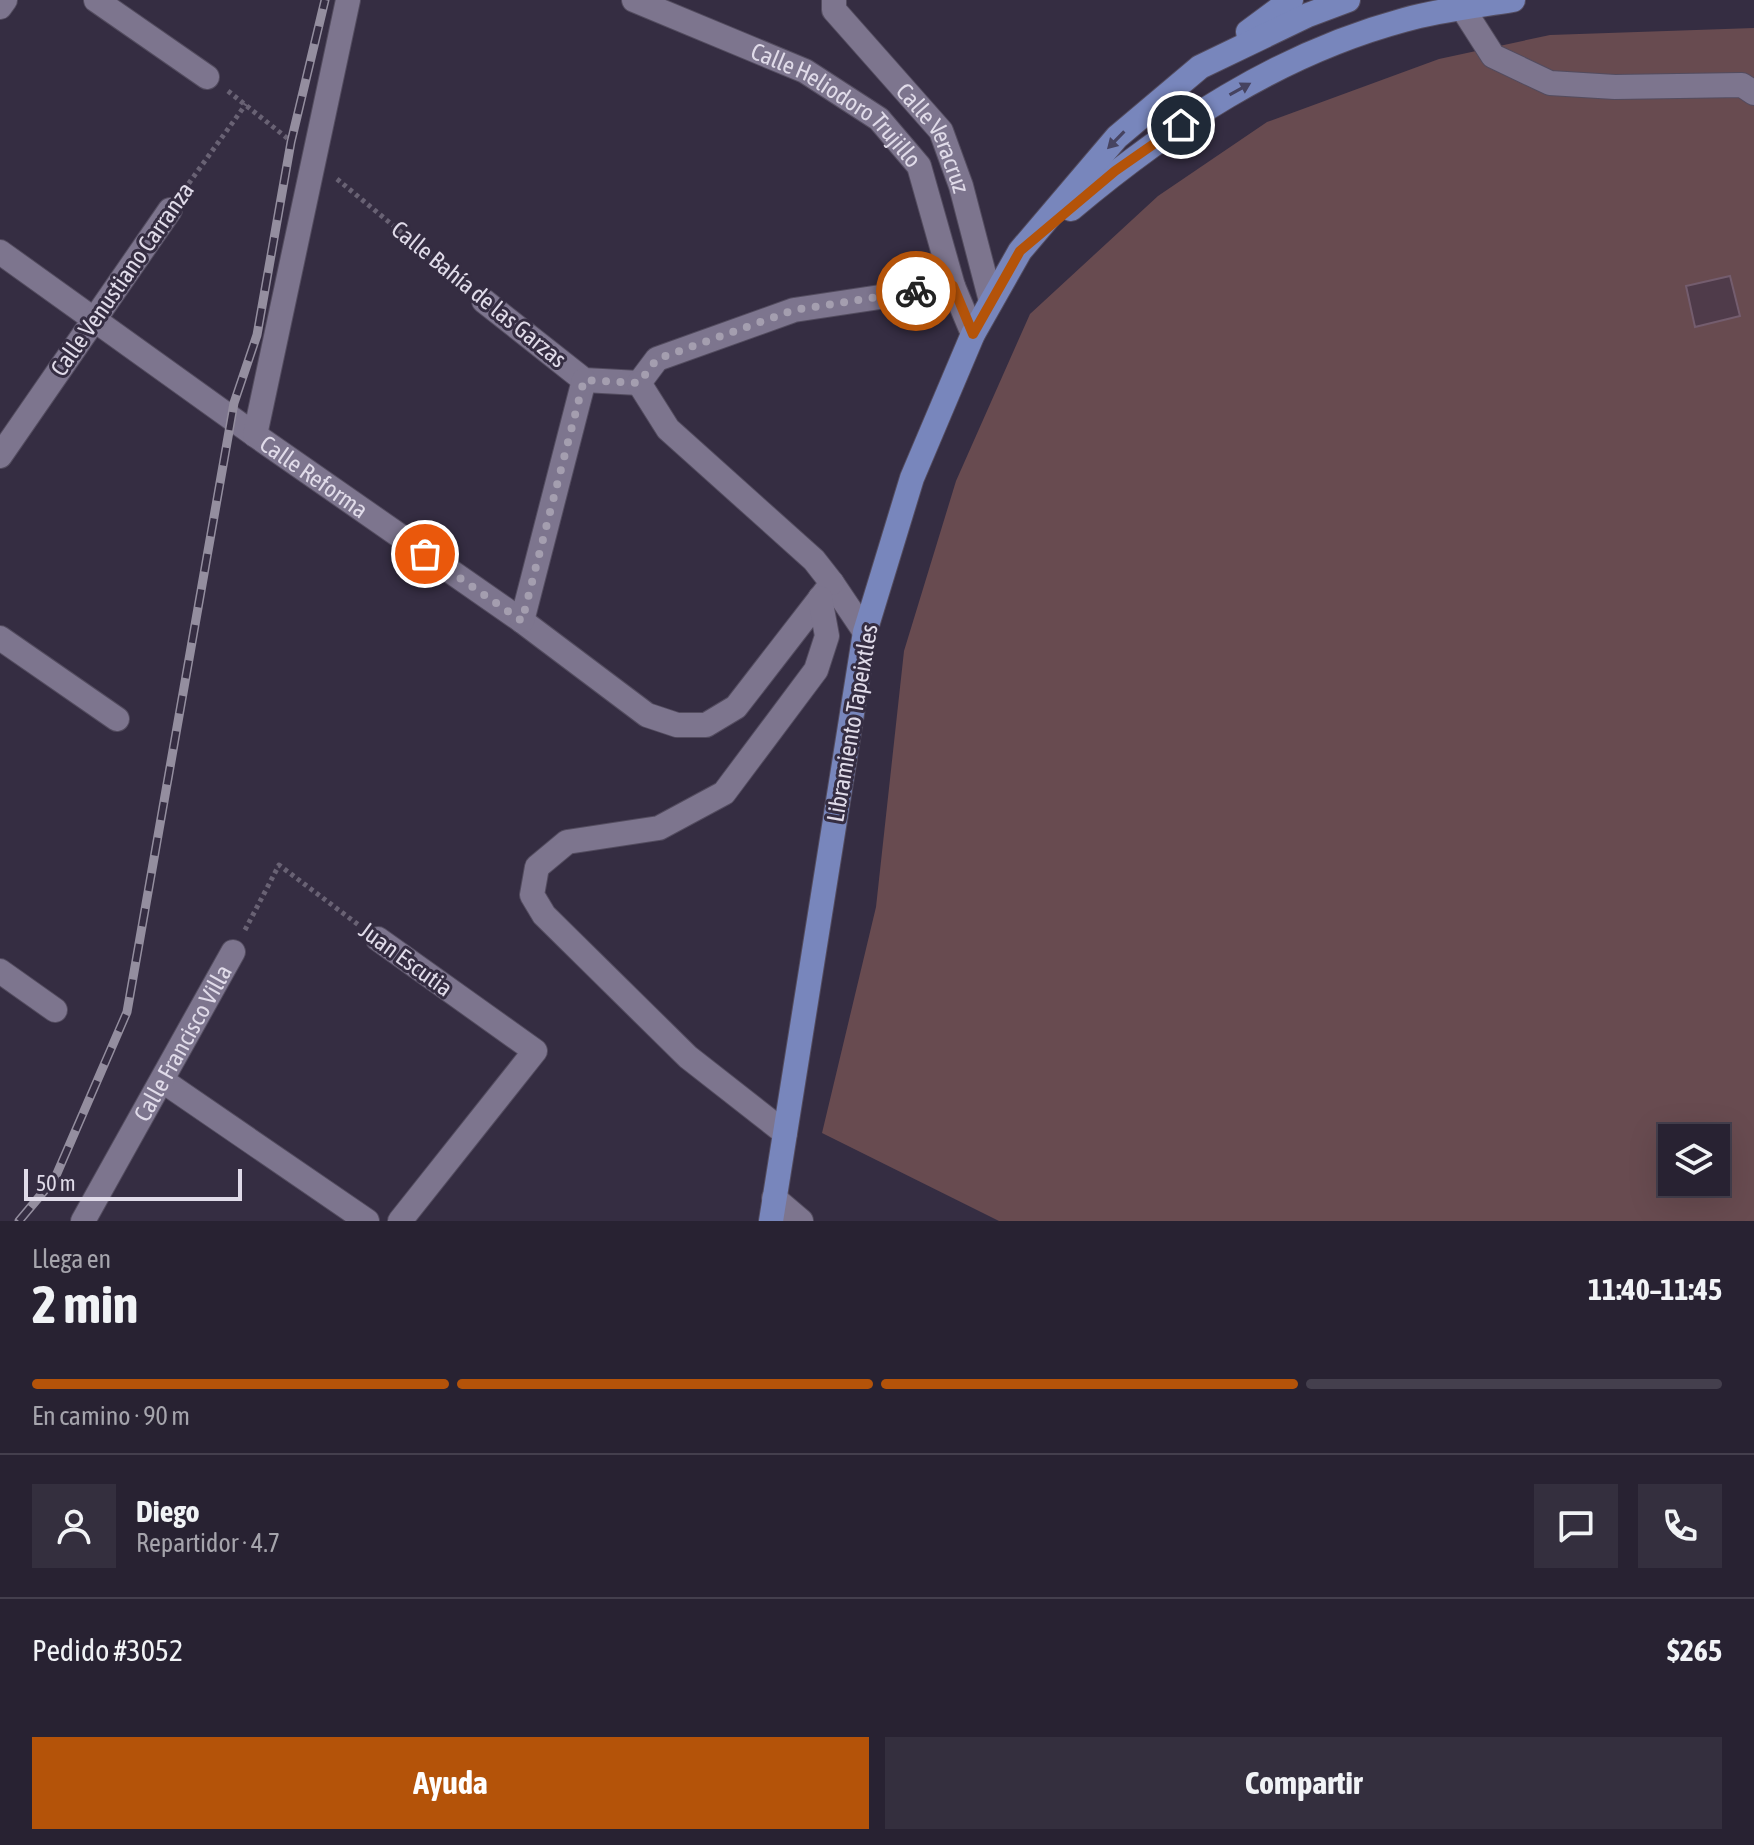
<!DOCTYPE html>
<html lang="es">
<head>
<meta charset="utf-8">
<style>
	:root { --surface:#282232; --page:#342f3e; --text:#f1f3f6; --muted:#a5a4ac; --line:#443f4d; --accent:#b45309 }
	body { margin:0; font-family:"Asap Condensed",sans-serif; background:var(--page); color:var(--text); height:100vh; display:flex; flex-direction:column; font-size:30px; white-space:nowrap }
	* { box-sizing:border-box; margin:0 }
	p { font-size:26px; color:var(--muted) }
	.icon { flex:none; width:44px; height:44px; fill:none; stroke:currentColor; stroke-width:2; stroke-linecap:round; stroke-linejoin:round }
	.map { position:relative; height:1221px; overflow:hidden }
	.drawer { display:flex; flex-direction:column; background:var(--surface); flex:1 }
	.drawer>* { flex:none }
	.controls { position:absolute; left:1658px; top:1124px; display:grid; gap:16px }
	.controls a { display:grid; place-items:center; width:72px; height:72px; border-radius:0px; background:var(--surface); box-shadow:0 8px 32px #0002,0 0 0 2px var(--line); font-size:40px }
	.scale { position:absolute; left:24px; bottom:20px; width:218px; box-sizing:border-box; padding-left:8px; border:4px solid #e0dbe9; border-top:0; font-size:22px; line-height:28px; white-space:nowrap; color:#e0dbe9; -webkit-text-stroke:6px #352d42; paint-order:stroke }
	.pin { position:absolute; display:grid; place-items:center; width:68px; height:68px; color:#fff; margin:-34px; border:4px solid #fff; border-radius:50%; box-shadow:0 2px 8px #0007 }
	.courier { position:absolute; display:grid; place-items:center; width:80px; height:80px; margin:-40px; border:6px solid #b45309; border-radius:50%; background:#fff; color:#222; box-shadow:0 2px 10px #0007 }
	.overview em { font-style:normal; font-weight:700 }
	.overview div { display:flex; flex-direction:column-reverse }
	.overview { display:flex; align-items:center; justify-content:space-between; height:136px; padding:0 32px }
	h1 { font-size:52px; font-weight:700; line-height:60px }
	.bar { display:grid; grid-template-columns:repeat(4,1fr); gap:12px 8px; align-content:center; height:96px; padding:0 32px }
	.bar i { height:10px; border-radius:6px; background:var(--line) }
	.bar .on { background:var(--accent) }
	.bar p { grid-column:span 4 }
	.line { display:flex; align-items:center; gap:20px; padding:0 32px; border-top:2px solid var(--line) }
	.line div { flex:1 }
	.round { display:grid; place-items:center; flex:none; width:84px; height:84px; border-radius:0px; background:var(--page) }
	.cta { display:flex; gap:16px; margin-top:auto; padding:16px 32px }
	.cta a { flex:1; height:92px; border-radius:0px; background:var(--accent); color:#fff; font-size:32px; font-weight:700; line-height:92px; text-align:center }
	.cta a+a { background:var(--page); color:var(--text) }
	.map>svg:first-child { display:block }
	.green { fill:#684b50; fill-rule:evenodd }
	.building { fill:#4f3b4a; stroke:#745d6e; stroke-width:2 }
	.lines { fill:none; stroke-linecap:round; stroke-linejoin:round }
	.minor-casing { stroke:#534c5f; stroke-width:26 }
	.major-casing { stroke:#534c5f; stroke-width:26 }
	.path { stroke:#696274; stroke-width:5; stroke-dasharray:4 4; stroke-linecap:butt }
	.minor { stroke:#7d758e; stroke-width:24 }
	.major { stroke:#7886bc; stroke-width:24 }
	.rail-casing { stroke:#948e9f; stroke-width:9 }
	.rail { stroke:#352d42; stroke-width:6; stroke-dasharray:18; stroke-linecap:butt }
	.oneway { fill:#464360 }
	.done { stroke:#a49eaf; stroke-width:8; stroke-dasharray:0 14.4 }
	.route { stroke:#b45309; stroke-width:10 }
	.labels { text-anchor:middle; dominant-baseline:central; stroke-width:6; stroke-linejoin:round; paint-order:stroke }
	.street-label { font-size:24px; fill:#e0dbe9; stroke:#352d42 }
</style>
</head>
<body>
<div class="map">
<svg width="1754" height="1221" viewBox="0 0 1754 1221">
	<rect width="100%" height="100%" fill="#352d42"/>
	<path class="green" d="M1754,28v1193h-755l-177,-88 54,-226 28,-256 52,-170 74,-167 128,-118 109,-74 172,-63 111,-24zM1672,1138h44v44h-44z"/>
	<path class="building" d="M1730,276l10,40 -45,11 -9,-41z"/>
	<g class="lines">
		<g class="minor-casing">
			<g id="minor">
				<path d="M96,0l111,77"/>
				<path id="s1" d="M634,0l171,71 74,48 40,47 34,120"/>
				<path id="s2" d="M834,0v10l107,121 20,55 30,115"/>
				<path d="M0,7l5,-7"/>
				<path d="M1463,9l30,47 57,27 65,4 127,-2 12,8"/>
				<path id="s3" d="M0,252l255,183 267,186 125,94 30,10h29l30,-18 96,-124 33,49"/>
				<path d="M484,301l100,79 55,3"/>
				<path d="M639,383l18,-24 137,-49 159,-24 20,48"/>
				<path d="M639,383l29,46 146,131 18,23"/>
				<path d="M255,435l93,-435"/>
				<path d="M0,456l170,-246"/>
				<path d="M522,621l62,-241"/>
				<path d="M0,638l117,81"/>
				<path d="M378,939l157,112 -135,170"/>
				<path d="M0,971l55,39"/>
				<path d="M163,1081l204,140"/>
				<path d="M785,1133l-97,-76 -144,-142 -12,-20 5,-28 30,-25 92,-14 65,-35 92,-123 11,-34 -7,-38"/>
				<path d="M774,1198l27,23"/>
				<path id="s4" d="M83,1221l150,-269"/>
			</g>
		</g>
		<g class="major-casing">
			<g id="major">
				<path d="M1248,32l43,-32"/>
				<path d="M1071,209c99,-83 207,-155 333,-189 35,-10 73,-14 109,-20"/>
				<path d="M771,1221l94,-589 47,-154 61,-144 47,-83 97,-114 83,-70 108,-52 40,-15"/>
			</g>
		</g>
		<g class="path">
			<path d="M228,91l64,51"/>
			<path d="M337,179l128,106"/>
			<path d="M184,190l62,-86"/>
			<path d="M245,930l34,-65 81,61"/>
		</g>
		<use href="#minor" class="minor"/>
		<use href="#major" class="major"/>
		<g class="rail-casing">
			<path id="rail" d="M19,1221l36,-43 72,-166 107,-609 23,-68 34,-193 34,-142"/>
		</g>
		<use href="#rail" class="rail"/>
	</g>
	<defs><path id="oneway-solid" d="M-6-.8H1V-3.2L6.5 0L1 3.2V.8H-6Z" transform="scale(2)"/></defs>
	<g class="oneway">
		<use href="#oneway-solid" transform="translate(1240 89) rotate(-29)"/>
		<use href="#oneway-solid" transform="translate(1116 140) rotate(134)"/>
	</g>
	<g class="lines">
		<path class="done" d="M425,554l97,67 62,-241 55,3 18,-24 137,-49 122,-19"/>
		<path class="route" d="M916,291l37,-5 20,48 47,-83 95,-80 66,-46"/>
	</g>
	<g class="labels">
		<g class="street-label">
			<text stroke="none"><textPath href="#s1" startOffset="230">Calle Heliodoro Trujillo</textPath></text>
			<text stroke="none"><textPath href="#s2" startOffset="174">Calle Veracruz</textPath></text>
			<text transform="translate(122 279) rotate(-55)">Calle Venustiano Carranza</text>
			<text transform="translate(479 294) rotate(39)">Calle Bahía de las Garzas</text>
			<text stroke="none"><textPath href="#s3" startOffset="386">Calle Reforma</textPath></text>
			<text transform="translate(852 723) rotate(-80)">Libramiento Tapeixtles</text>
			<text transform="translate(406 959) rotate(36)">Juan Escutia</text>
			<text stroke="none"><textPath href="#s4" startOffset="204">Calle Francisco Villa</textPath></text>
		</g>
	</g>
</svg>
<div class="controls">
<a><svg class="icon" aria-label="layers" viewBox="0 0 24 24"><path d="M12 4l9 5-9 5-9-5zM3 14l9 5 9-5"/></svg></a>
</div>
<div class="scale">50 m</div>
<div class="pin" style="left:425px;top:554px;background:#ea580c"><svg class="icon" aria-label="bag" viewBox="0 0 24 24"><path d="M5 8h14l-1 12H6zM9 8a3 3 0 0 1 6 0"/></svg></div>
<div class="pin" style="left:1181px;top:125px;background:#1f2937"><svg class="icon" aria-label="home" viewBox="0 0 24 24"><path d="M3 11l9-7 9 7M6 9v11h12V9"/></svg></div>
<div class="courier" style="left:916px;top:291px"><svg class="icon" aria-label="bike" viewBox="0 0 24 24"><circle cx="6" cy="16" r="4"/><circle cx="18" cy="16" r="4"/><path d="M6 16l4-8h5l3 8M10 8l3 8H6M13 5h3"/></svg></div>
</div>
<section class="drawer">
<div class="overview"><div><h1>2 min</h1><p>Llega en</p></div><em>11:40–11:45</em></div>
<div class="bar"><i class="on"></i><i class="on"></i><i class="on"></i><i></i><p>En camino · 90 m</p></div>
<div class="line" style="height:144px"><a class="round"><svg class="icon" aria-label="person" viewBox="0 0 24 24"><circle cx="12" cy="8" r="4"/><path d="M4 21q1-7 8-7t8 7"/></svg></a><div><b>Diego</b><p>Repartidor · 4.7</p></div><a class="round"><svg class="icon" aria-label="chat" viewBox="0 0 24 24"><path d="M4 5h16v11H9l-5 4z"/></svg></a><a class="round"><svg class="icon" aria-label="phone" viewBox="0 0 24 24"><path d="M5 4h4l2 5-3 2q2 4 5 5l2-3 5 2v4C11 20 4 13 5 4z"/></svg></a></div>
<div class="line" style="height:104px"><div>Pedido #3052</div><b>$265</b></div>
<div class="cta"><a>Ayuda</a><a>Compartir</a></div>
</section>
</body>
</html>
